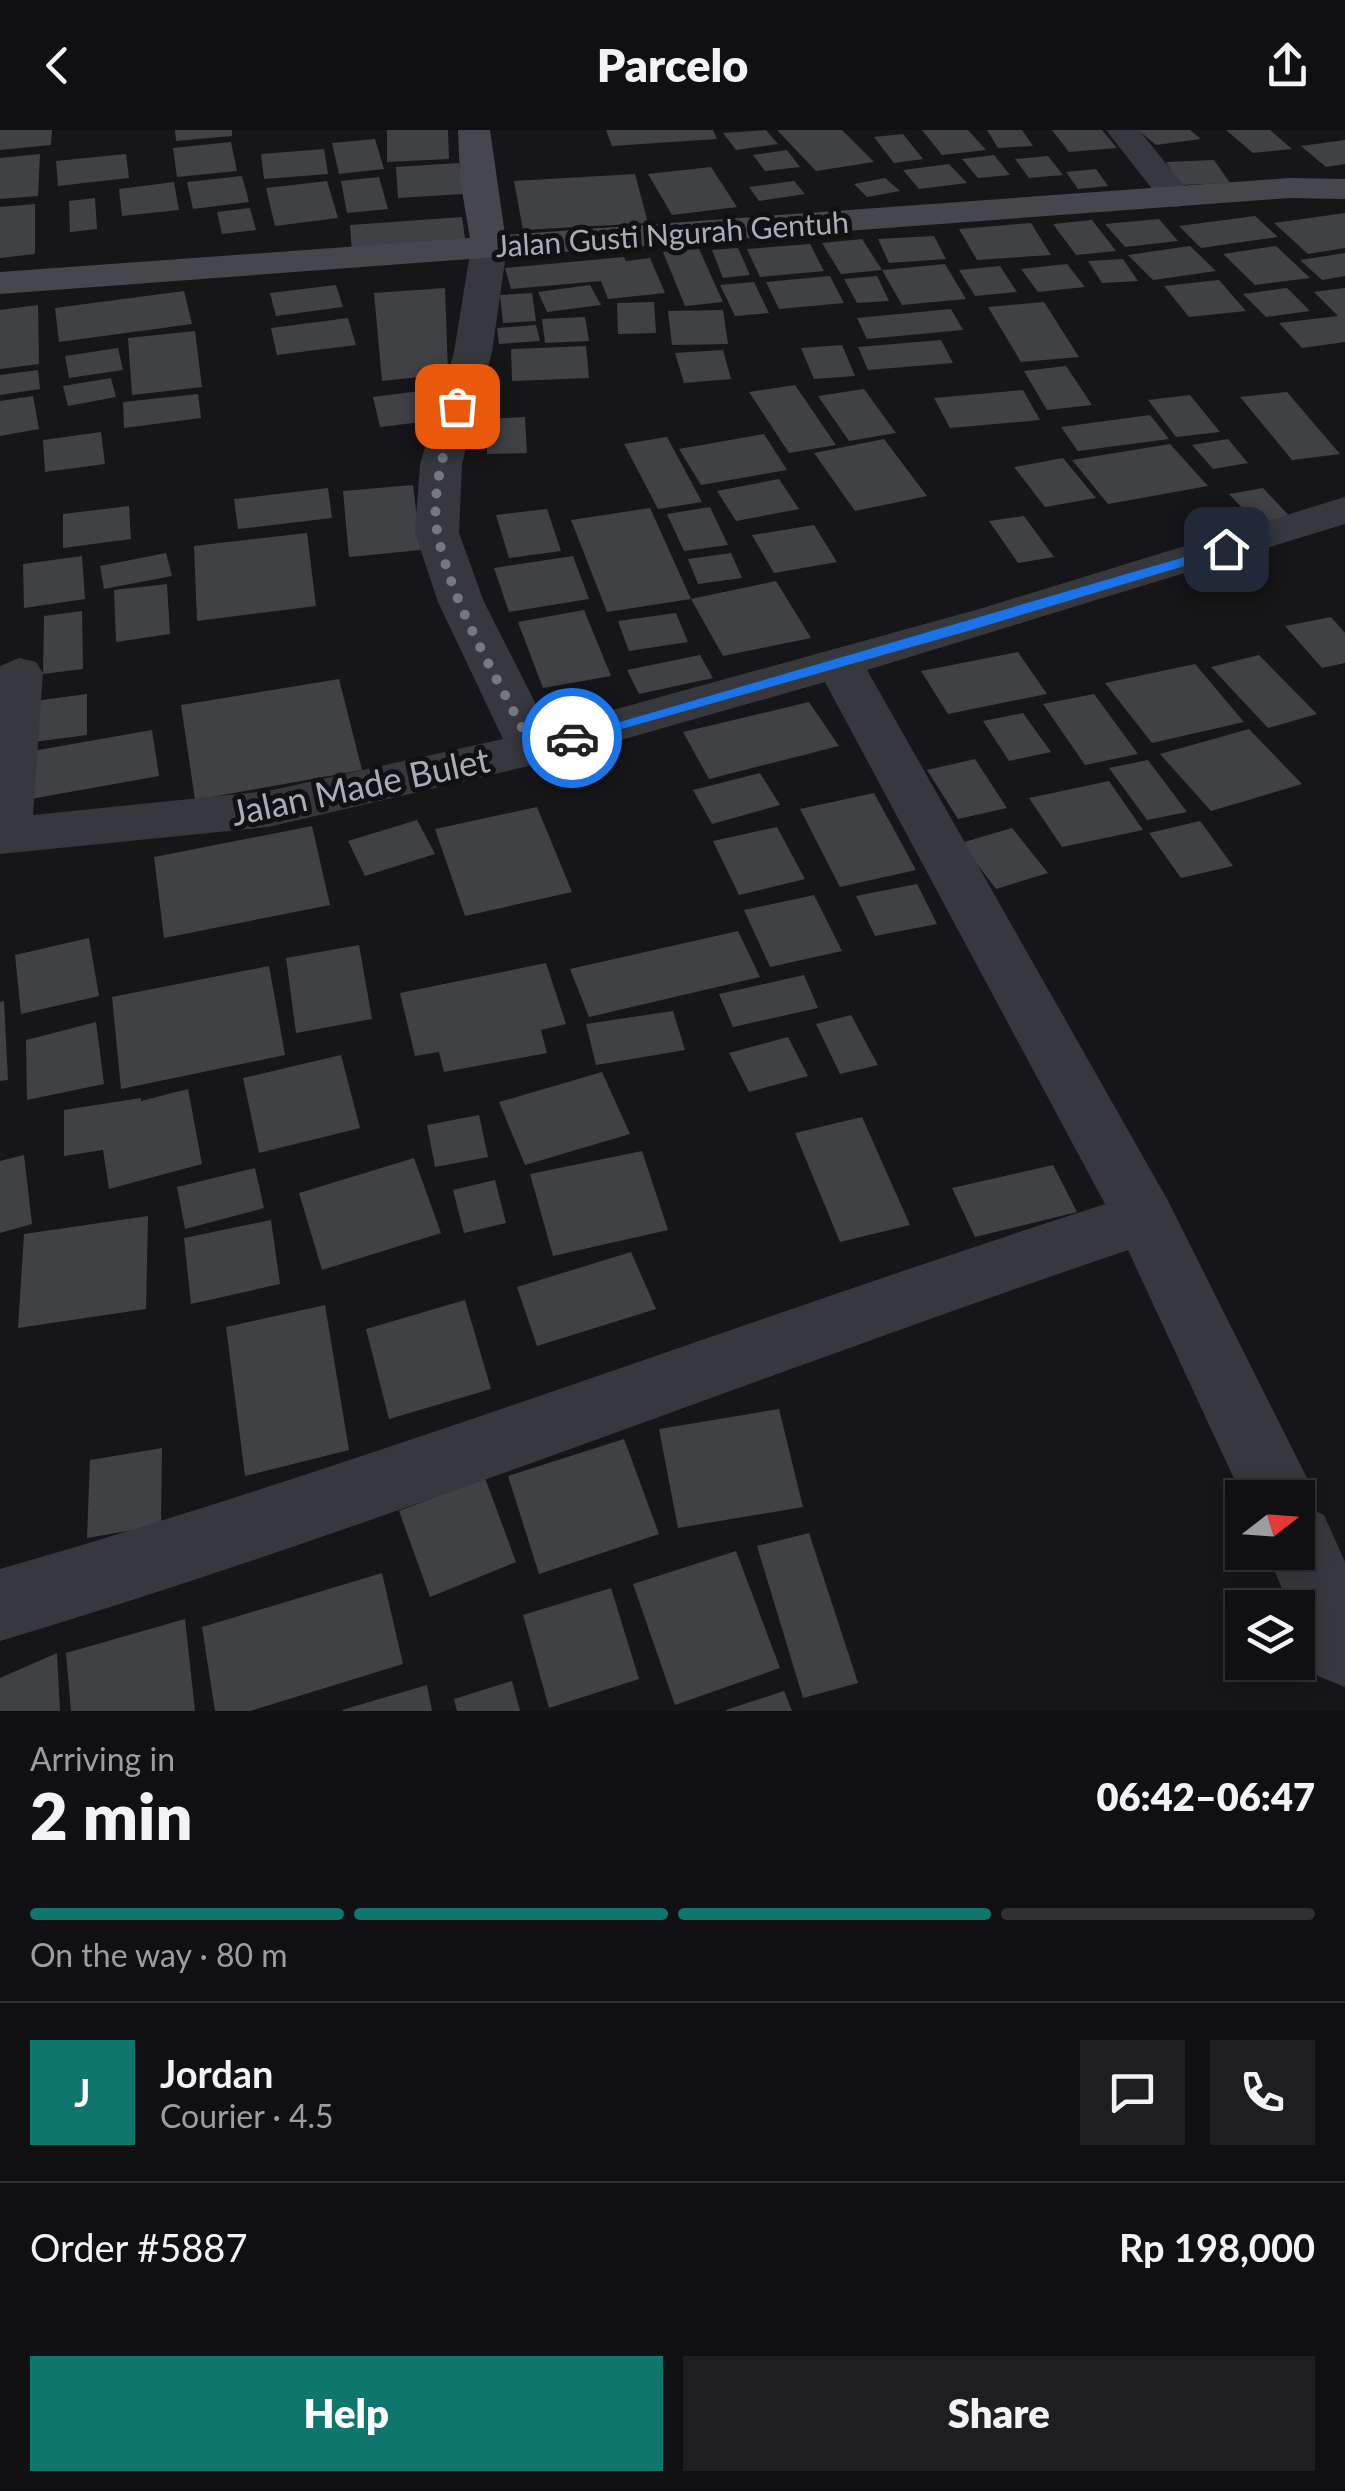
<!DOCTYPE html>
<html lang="en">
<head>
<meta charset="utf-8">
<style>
	:root { --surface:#101012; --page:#1e1e20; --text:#f1f3f6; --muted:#9c9d9f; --line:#303032; --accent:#0f766e }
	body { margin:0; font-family:Lato,sans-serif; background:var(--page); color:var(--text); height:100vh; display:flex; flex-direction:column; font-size:38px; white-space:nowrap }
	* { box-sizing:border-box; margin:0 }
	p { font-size:32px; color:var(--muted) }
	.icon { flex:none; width:55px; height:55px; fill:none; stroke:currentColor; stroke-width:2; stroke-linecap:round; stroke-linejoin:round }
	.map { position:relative; height:1581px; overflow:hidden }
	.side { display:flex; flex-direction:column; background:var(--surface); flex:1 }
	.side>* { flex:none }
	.needle { width:65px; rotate:73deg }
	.controls { position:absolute; left:1225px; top:1350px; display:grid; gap:20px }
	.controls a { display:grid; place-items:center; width:90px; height:90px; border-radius:0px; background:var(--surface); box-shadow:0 5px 15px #0003,0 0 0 2px var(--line); font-size:50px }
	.pin { position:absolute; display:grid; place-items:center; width:85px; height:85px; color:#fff; margin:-42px; border-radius:20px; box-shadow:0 5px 15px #0006 }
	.courier { position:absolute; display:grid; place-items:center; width:100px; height:100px; margin:-50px; border:8px solid #1a73e8; border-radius:50%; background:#fff; color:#222; box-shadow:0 2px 12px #0007 }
	.overview em { font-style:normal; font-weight:800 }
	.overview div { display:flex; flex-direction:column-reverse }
	.overview { display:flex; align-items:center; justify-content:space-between; height:170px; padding:0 30px }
	h1 { font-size:65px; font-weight:800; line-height:75px }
	.bar { display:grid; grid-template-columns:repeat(4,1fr); gap:15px 10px; align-content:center; height:120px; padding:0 30px }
	.bar i { height:12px; border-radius:8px; background:var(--line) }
	.bar .selected { background:var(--accent) }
	.bar p { grid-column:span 4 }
	.line { display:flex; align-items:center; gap:25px; padding:0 30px; border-top:2px solid var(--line) }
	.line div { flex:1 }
	.round { display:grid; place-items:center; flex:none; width:105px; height:105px; border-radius:0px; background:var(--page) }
	.button { display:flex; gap:20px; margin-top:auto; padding:20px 30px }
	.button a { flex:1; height:115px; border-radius:0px; background:var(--accent); color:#fff; font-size:40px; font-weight:800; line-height:115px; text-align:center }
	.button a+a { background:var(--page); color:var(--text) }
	header { display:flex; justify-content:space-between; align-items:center; height:130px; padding:0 30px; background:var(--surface); font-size:45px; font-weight:800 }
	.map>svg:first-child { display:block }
	.building { fill:#404145 }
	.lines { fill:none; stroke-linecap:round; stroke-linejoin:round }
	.street { fill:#37383d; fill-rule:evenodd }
	.secondary { fill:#45474d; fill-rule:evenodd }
	.route { fill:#1a73e8 }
	.done { stroke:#757880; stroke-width:10; stroke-dasharray:0 18 }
	.labels { text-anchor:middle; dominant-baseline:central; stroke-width:10; stroke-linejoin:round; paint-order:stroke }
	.far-street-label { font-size:30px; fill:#a8adb8; stroke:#111113 }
	.street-label { font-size:35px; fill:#a8adb8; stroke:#111113 }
</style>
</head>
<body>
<header><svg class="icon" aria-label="back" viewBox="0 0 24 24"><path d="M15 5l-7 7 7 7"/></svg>Parcelo<svg class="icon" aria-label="share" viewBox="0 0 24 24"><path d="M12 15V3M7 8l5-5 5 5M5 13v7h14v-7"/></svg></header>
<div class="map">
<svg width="1345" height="1581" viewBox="0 0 1345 1581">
	<rect width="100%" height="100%" fill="#161618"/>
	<g class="building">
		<path d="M0,0h52l-1,15 -51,5z"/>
		<path d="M175,0h57v6l-56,5z"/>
		<path d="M387,0h61l1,29 -62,3z"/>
		<path d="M606,0h107l4,9 -105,7z"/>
		<path d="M766,0l12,14 -42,6 -13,-17z"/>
		<path d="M777,0h65l32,32 -58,9z"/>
		<path d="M922,0h46l18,20 -44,5z"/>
		<path d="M987,0h35l11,16 -35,2z"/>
		<path d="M1052,0h50l15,18 -48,4z"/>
		<path d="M1138,0h52l11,9 -45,6z"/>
		<path d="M1226,0h44l22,19 -39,4z"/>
		<path d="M903,4l20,25 -29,4 -20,-26z"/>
		<path d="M375,9l9,30 -45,5 -7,-31z"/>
		<path d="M1345,10v24l-19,3 -25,-21z"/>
		<path d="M231,12l6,29 -60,6 -4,-29z"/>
		<path d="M324,19l4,25 -64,5 -3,-25z"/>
		<path d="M787,20l13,17 -35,4 -12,-16z"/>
		<path d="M40,24l-2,42 -38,3v-41z"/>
		<path d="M126,24l3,24 -71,8 -2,-25z"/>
		<path d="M994,25l16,20 -32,3 -16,-19z"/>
		<path d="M1048,26l15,19 -34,3 -14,-19z"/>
		<path d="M1214,30l16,23 -50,2 -14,-23z"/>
		<path d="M459,33l4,31 -65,4 -2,-31z"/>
		<path d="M949,34l18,19 -48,6 -16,-19z"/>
		<path d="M711,37l26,40 -65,8 -24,-41z"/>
		<path d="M1096,39l12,17 -30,3 -12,-17z"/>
		<path d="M635,44l13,49 -125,7 -9,-49z"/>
		<path d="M242,46l7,26 -56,7 -6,-27z"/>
		<path d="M379,47l9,32 -41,4 -6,-32z"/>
		<path d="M885,48l15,13 -33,6 -13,-13z"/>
		<path d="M327,51l11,37 -63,8 -9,-38z"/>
		<path d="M794,51l11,13 -46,7 -10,-14z"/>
		<path d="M174,52l5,28 -57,6 -3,-27z"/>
		<path d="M95,68l2,31 -27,3 -1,-31z"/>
		<path d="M35,74v50l-35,4v-51z"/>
		<path d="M250,78l6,22 -34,4 -5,-22z"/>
		<path d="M1345,83v35l-37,6 -34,-31z"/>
		<path d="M1255,86l23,21 -77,11 -22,-22z"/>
		<path d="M462,87l4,28 -114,8 -2,-28z"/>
		<path d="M1159,89l19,22 -53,6 -20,-23z"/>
		<path d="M1092,90l24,31 -40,4 -23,-31z"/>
		<path d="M1031,93l20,32 -74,5 -18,-31z"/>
		<path d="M934,106l12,23 -57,4 -11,-24z"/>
		<path d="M862,109l20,31 63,-6 21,35 -64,6 -20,-35 -41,4 -19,-31z"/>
		<path d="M810,114l14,27 -64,6 -13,-28z"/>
		<path d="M1190,116l26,25 -63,9 -25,-25z"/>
		<path d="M1276,116l34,32 -55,7 -32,-31z"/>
		<path d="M738,118l12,27 -27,3 -11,-28z"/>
		<path d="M699,119l24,53 -38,4 -22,-54z"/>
		<path d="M1345,123v23l-23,4 -22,-20z"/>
		<path d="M624,127l2,4 24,-3 15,35 -57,6 -7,-18 -90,8 -6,-21z"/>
		<path d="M1123,129l15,22 -36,2 -14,-22z"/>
		<path d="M1067,134l18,23 -47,5 -17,-23z"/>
		<path d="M1000,136l17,26 -42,4 -16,-26z"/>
		<path d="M830,146l14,27 -65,6 -13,-27z"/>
		<path d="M877,146l12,25 -32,2 -13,-24z"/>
		<path d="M1219,150l27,31 -57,6 -25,-31z"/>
		<path d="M754,152l15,31 -34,3 -15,-31z"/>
		<path d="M336,155l7,22 -67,9 -6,-23z"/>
		<path d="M590,155l11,20 -54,7 -9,-20z"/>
		<path d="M445,158l3,86 -66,7 -8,-88z"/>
		<path d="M1287,158l23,23 -44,6 -23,-23z"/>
		<path d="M1345,158v54l-43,6 -23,-25 59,-7 -24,-24z"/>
		<path d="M184,161l8,33 -133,18 -4,-34z"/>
		<path d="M532,163l4,28 -33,2 -3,-28z"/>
		<path d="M654,172l2,31 -38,1 -1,-31z"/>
		<path d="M1044,172l35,55 -58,5 -33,-55z"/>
		<path d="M38,175l1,59 -39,5v-59z"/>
		<path d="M951,179l12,21 -96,9 -10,-21z"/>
		<path d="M723,180l5,34 -56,1 -4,-34z"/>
		<path d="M585,187l4,24 -44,2 -3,-24z"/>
		<path d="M348,188l8,27 -79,10 -6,-27z"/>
		<path d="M536,195l4,16 -41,3 -2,-16z"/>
		<path d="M195,201l7,56 -70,8 -4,-57z"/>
		<path d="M941,210l12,23 -85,7 -10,-23z"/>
		<path d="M842,215l13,31 -41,3 -13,-31z"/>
		<path d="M586,216l3,32 -77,3 -1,-32z"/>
		<path d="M118,218l5,22 -54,8 -4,-22z"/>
		<path d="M723,220l8,29 -47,4 -9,-30z"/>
		<path d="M1066,236l26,39 -45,5 -23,-39z"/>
		<path d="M38,240l2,19 -40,6v-20z"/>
		<path d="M111,248l5,19 -48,9 -5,-20z"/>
		<path d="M795,255l41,60 -47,8 -40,-61z"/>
		<path d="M864,259l32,44 -47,8 -31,-45z"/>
		<path d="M1023,260l17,30 -90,8 -16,-30z"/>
		<path d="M420,261l9,30 -49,6 -7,-30z"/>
		<path d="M1287,262l53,62 -48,6 -52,-63z"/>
		<path d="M198,264l3,24 -77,10 -1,-26z"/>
		<path d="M1190,265l30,37 -44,5 -28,-37z"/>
		<path d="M33,266l6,33 -39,7v-35z"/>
		<path d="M1150,285l19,24 -91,12 -17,-24z"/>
		<path d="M525,287l2,36 -40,1 -1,-35z"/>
		<path d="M101,302l4,32 -60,8 -2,-32z"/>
		<path d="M764,304l23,36 -86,15 -22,-36z"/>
		<path d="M667,307l35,65 -44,7 -34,-65z"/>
		<path d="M884,309l43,57 -72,15 -41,-58z"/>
		<path d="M1228,309l20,24 -35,6 -21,-24z"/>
		<path d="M1170,314l38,42 -100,18 -36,-44z"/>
		<path d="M1063,328l33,40 -51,9 -31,-40z"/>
		<path d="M779,349l20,30 -63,12 -19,-30z"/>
		<path d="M413,355l8,65 -72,7 -6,-66z"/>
		<path d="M328,358l4,30 -94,11 -4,-30z"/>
		<path d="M1263,358l31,33 -34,6 -31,-33z"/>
		<path d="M129,376l2,33 -68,9v-34z"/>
		<path d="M710,377l18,38 -44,6 -17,-37z"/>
		<path d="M650,378l41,91 -84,13 -36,-92z"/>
		<path d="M547,379l14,42 -52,7 -13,-43z"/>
		<path d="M1024,386l30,41 -36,6 -29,-42z"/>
		<path d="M814,395l23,37 -63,11 -22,-38z"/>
		<path d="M307,403l9,73 -119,15 -3,-75z"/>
		<path d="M166,423l6,23 -68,13 -4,-23z"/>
		<path d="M731,423l11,25 -44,6 -10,-25z"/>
		<path d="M82,426l3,43 -61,9 -1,-44z"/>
		<path d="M573,426l16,43 -80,13 -15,-44z"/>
		<path d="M776,451l35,57 -88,18 -32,-57z"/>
		<path d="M167,454l3,50 -54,8 -2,-52z"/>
		<path d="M584,480l27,66 -68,12 -25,-66z"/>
		<path d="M82,481l1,58 -40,5 1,-58z"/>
		<path d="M676,483l12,29 -59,9 -11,-30z"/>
		<path d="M1331,487l14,16v30l-23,5 -37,-42z"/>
		<path d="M1018,522l29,42 -99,20 -27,-43z"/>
		<path d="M700,525l13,23 -74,16 -12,-24z"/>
		<path d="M1259,525l58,59 -49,14 -57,-61z"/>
		<path d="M1195,534l49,58 -92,21 -47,-60z"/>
		<path d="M339,549l23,91 -167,30 -14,-95z"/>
		<path d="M87,564v41l-54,7 2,-41z"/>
		<path d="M1094,564l44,60 -53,11 -42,-61z"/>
		<path d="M809,572l30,44 -130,33 -26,-47z"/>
		<path d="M1023,583l28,39 -42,9 -26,-40z"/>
		<path d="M1249,599l53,55 -91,27 -51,-57z"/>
		<path d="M152,600l7,46 -134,24 -4,-47z"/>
		<path d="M975,629l32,49 -49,11 -31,-49z"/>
		<path d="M1148,630l39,52 -40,8 -38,-52z"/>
		<path d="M760,643l20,32 -68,19 -19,-34z"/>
		<path d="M1109,651l34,49 -81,17 -33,-49z"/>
		<path d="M874,663l42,77 -76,17 -40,-78z"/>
		<path d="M537,677l35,85 -107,24 -30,-87z"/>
		<path d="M417,690l18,34 -70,22 -17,-35z"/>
		<path d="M1200,691l33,45 -52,12 -32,-45z"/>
		<path d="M312,696l18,79 -166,33 -10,-81z"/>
		<path d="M777,697l28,52 -66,16 -26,-54z"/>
		<path d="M1012,698l36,45 -52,16 -35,-46z"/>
		<path d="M917,754l20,40 -62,12 -19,-40z"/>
		<path d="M814,765l28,56 -72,16 -26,-57z"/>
		<path d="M738,801l22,46 -171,40 -19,-48z"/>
		<path d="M89,808l10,58 -78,18 -6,-59z"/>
		<path d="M359,815l13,74 -76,14 -10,-75z"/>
		<path d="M546,833l20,61 -25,6 6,23 -103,19 -5,-20 -24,4 -15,-63z"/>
		<path d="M269,836l16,89 -164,34 -9,-92z"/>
		<path d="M804,845l14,33 -85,19 -14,-33z"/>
		<path d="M4,871l4,79 -8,1v-79z"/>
		<path d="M673,881l12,39 -89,15 -10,-41z"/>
		<path d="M851,885l27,50 -38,9 -24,-50z"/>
		<path d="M96,892l8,62 -77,16 -1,-60z"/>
		<path d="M788,907l20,39 -59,16 -20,-39z"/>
		<path d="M341,925l19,73 -101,25 -16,-75z"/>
		<path d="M602,942l28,62 -105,31 -26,-63z"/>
		<path d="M188,959l14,75 -93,25 -6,-39 -39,6v-46l77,-12v3z"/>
		<path d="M479,985l9,42 -53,10 -8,-42z"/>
		<path d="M862,987l48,108 -70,17 -45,-109z"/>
		<path d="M642,1021l26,79 -115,26 -23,-82z"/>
		<path d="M24,1025l8,69 -32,9v-72z"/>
		<path d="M414,1028l27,75 -119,37 -23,-77z"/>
		<path d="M1053,1035l24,47 -102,25 -23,-49z"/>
		<path d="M255,1038l9,40 -79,21 -8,-42z"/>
		<path d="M495,1050l11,43 -42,10 -11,-43z"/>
		<path d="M148,1086l-2,93 -128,19 6,-94z"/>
		<path d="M271,1090l9,64 -89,20 -7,-66z"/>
		<path d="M631,1122l25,57 -119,37 -20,-59z"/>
		<path d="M465,1170l26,89 -102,30 -23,-90z"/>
		<path d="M325,1175l24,145 -104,26 -19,-149z"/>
		<path d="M779,1279l24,98 -125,21 -19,-99z"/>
		<path d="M624,1309l35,95 -120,40 -31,-98z"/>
		<path d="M162,1318l-1,77 -74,13 3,-78z"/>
		<path d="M485,1348l31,84 -86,35 -31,-86z"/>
		<path d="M809,1403l49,150 -55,15 -46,-152z"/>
		<path d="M736,1421l44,117 -105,37 -42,-121z"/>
		<path d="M382,1443l21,91 -153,47h-35l-13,-84z"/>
		<path d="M611,1458l28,91 -90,29 -26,-93z"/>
		<path d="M185,1489l10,92h-124l-5,-58z"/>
		<path d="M57,1523l3,58h-60v-33z"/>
		<path d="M512,1551l8,30h-63l-3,-12z"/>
		<path d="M427,1555l5,26h-89l-1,-1z"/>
		<path d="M784,1561l8,20h-66v-1z"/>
	</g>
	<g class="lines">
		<g class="street">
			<path d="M1106,0h33l54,67 -5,7 -12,3 -12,-3z"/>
			<path d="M489,106l13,3 5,8 -15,105 -30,112 -3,69 25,69 64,126 431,-119 366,-112v27l-478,146 300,529 138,275 11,24 -5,11 13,6 21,47v125l-27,-11 -20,-50v-18h-8l-23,-56h31v-54h-55l-115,-248c-377,128 -747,277 -1128,391v-72c373,-107 736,-246 1105,-365l-280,-522 -292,83 -265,62 -268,27v-188l19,-8 17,4 7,11 -10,142 235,-24 235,-52 -65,-137 -23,-69 5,-69 34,-112 17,-105 5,-8z"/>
		</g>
		<path class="secondary" d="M458,0h32l15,105 784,-57 56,1v20l-56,-1 -1289,96v-22l470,-34 -10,-59z"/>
	</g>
	<path class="route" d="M1226,415l7,4 -2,3 -263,79 -396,112 -7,-5z"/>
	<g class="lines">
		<path class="done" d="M457,276c-11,39 -28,89 -19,130 16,74 62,146 95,213l39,-11"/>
	</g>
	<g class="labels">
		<g class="far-street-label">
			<text transform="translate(672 103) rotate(-4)">Jalan Gusti Ngurah Gentuh</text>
		</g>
		<g class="street-label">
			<text transform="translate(360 655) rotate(-12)">Jalan Made Bulet</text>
		</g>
	</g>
</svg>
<div class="controls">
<a><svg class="needle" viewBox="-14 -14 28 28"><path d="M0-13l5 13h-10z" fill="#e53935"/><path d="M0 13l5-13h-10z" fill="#9c9d9f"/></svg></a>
<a><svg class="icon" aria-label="layers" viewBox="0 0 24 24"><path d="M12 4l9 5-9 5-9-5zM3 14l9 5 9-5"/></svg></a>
</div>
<div class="pin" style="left:457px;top:276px;background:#ea580c"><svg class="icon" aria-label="bag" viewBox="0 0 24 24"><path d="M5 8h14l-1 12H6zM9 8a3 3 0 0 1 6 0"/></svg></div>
<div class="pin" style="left:1226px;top:419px;background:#1f2937"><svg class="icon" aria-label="home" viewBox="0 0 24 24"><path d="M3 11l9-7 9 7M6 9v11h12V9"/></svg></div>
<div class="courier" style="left:572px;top:608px"><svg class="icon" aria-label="car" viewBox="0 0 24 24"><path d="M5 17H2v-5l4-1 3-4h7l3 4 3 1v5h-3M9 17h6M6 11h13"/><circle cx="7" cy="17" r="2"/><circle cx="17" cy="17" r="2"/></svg></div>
</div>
<section class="side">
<div class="overview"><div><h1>2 min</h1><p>Arriving in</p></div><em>06:42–06:47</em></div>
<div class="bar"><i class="selected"></i><i class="selected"></i><i class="selected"></i><i></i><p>On the way · 80 m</p></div>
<div class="line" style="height:180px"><b class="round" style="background:var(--accent);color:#fff">J</b><div><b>Jordan</b><p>Courier · 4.5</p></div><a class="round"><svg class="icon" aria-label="chat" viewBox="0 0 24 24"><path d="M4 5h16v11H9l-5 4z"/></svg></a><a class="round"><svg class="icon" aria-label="phone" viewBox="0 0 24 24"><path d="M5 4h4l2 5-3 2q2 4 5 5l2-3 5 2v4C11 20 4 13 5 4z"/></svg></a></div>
<div class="line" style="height:130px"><div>Order #5887</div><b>Rp 198,000</b></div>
<div class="button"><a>Help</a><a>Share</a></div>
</section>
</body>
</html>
